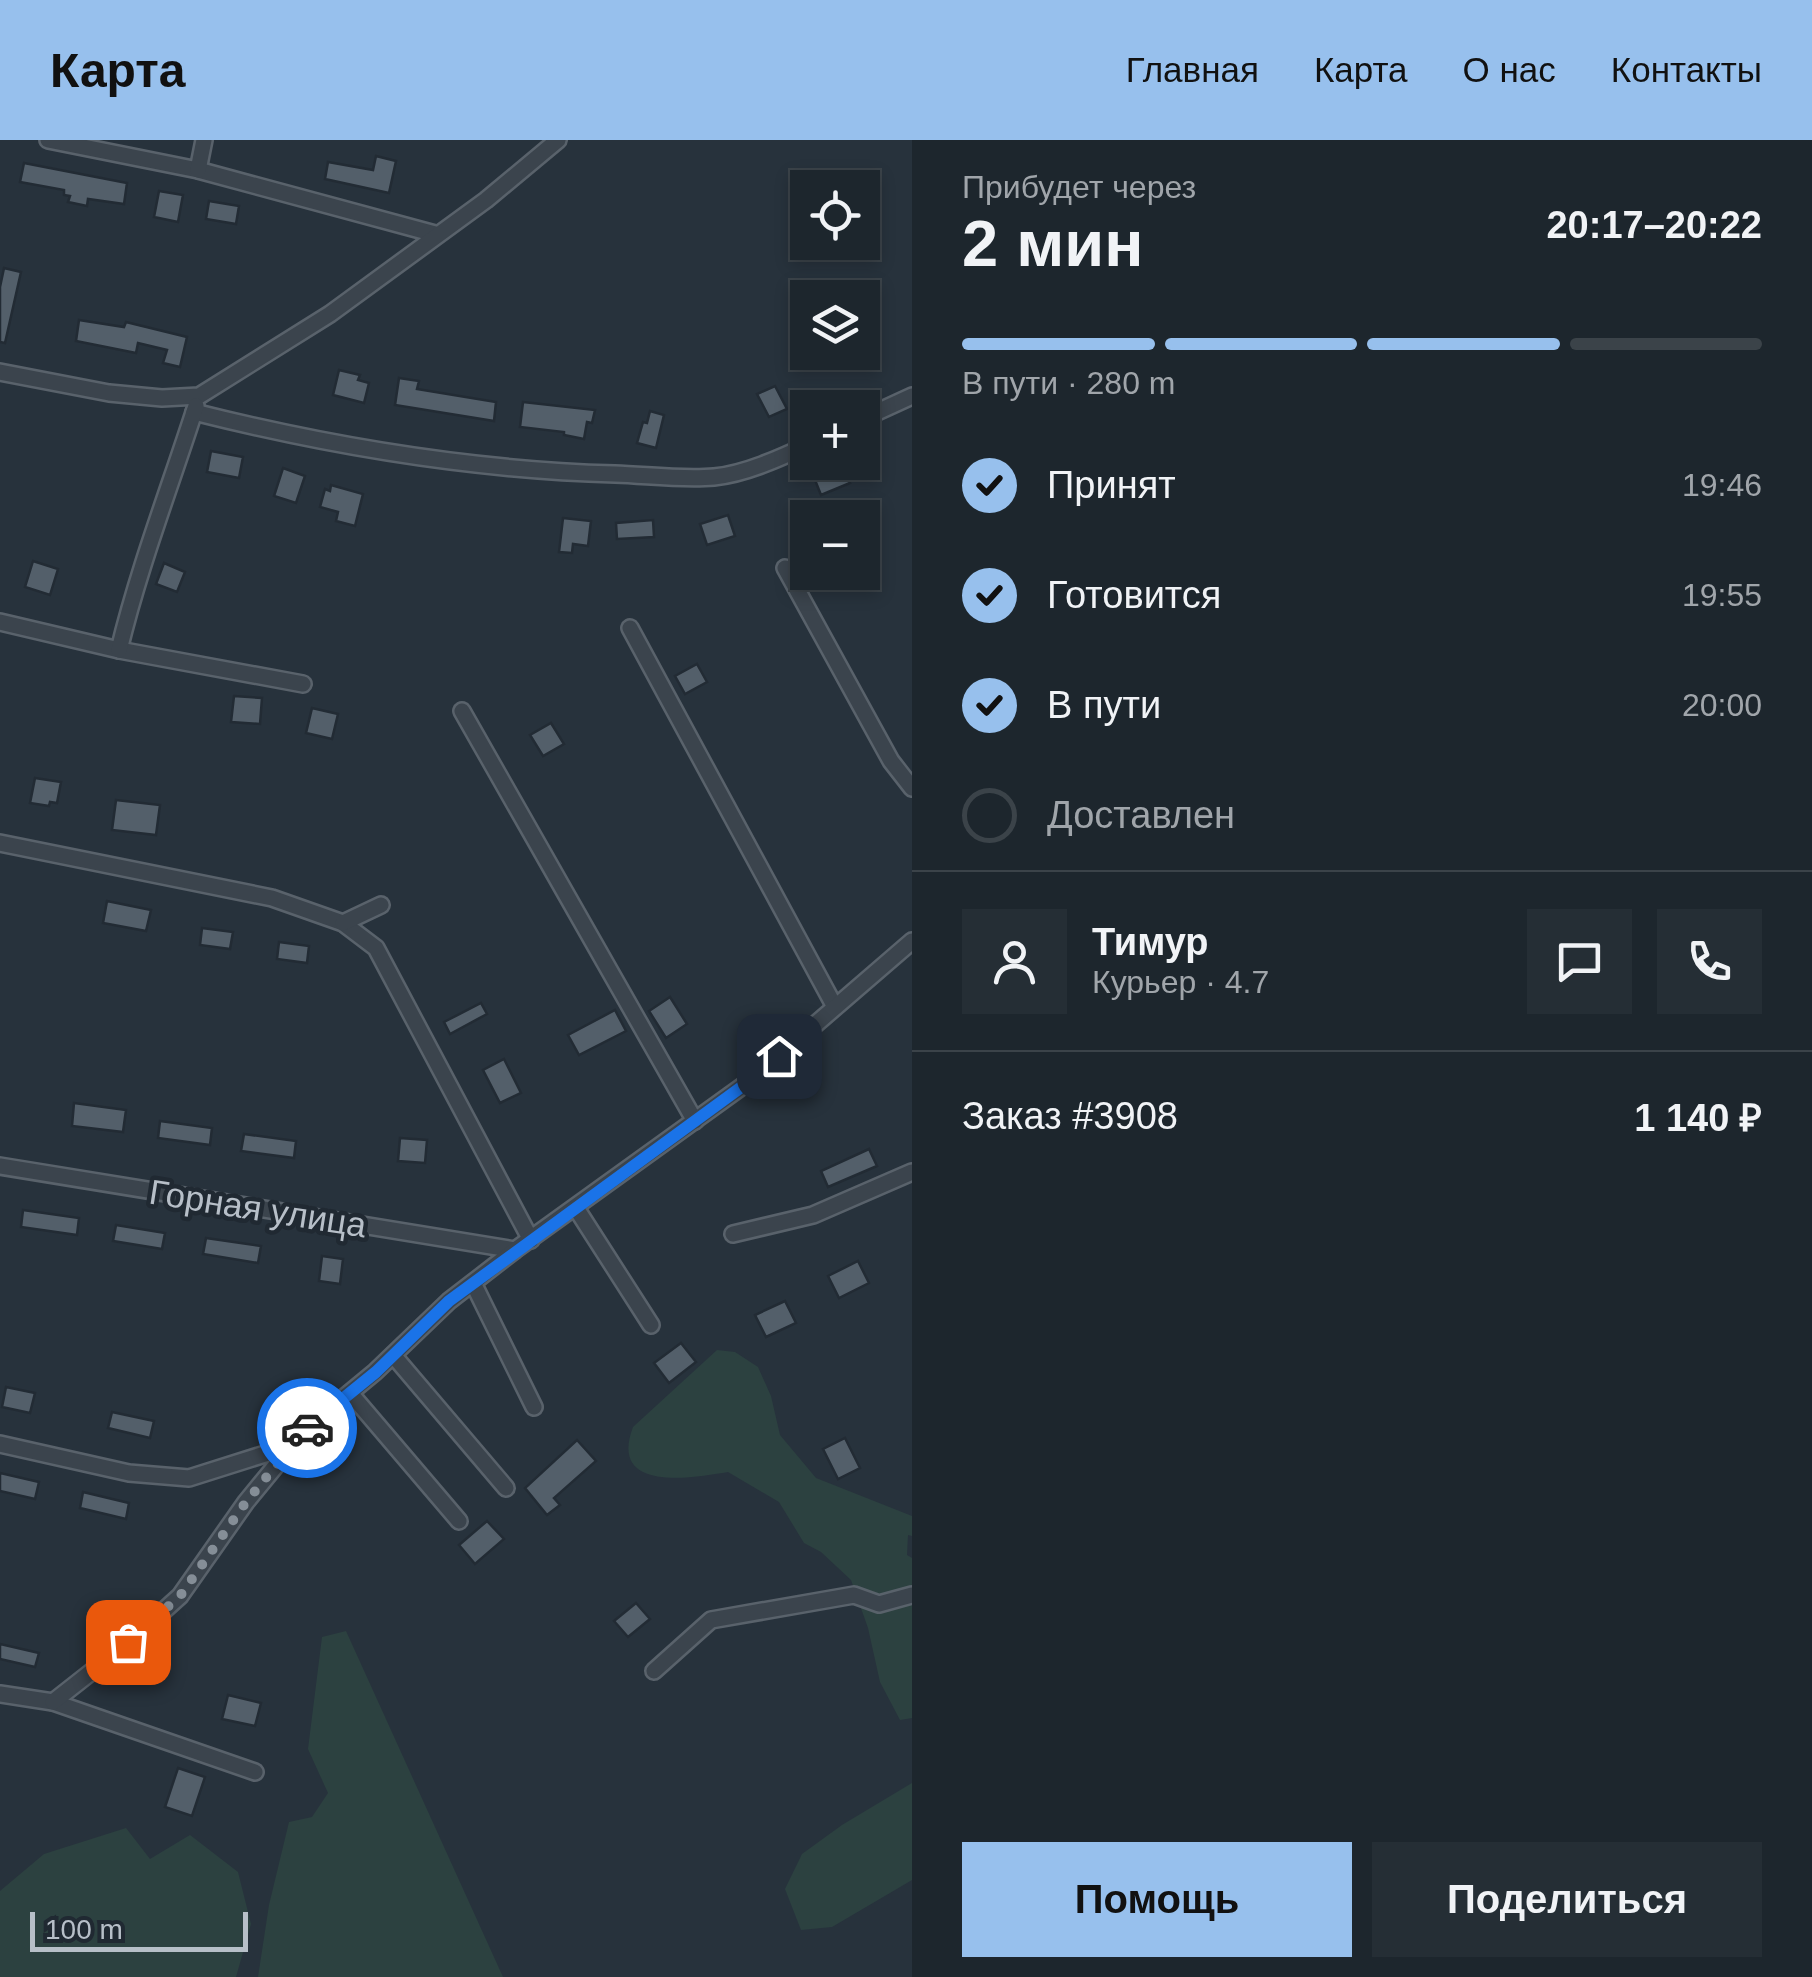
<!DOCTYPE html>
<html lang="ru">
<head>
<meta charset="utf-8">
<style>
	:root { --surface:#1d262d; --page:#252e35; --text:#f1f3f6; --muted:#a0a5aa; --line:#3b4349; --accent:#97c0ed }
	body { margin:0; font-family:Arial,sans-serif; background:var(--page); color:var(--text); height:100vh; display:flex; flex-direction:column; font-size:38px; white-space:nowrap }
	* { box-sizing:border-box; margin:0 }
	p { font-size:32px; color:var(--muted) }
	.icon { flex:none; width:55px; height:55px; fill:none; stroke:currentColor; stroke-width:2; stroke-linecap:round; stroke-linejoin:round }
	.map { position:relative; flex:1; overflow:hidden }
	.sheet { display:flex; flex-direction:column; background:var(--surface); width:900px }
	.sheet>* { flex:none }
	.tools { position:absolute; left:790px; top:30px; display:grid; gap:20px }
	.tools a { display:grid; place-items:center; width:90px; height:90px; border-radius:0px; background:var(--surface); box-shadow:0 5px 15px #0003,0 0 0 2px var(--line); font-size:50px }
	.scale { position:absolute; left:30px; bottom:25px; width:218px; box-sizing:border-box; padding-left:10px; border:5px solid #b7bfc8; border-top:0; font-size:28px; line-height:35px; white-space:nowrap; color:#b7bfc8; -webkit-text-stroke:8px #202932; paint-order:stroke }
	.pin { position:absolute; display:grid; place-items:center; width:85px; height:85px; color:#fff; margin:-42px; border-radius:20px; box-shadow:0 5px 15px #0006 }
	.courier { position:absolute; display:grid; place-items:center; width:100px; height:100px; margin:-50px; border:8px solid #1a73e8; border-radius:50%; background:#fff; color:#222; box-shadow:0 2px 12px #0007 }
	.head em { font-style:normal; font-weight:800 }
	.head div { display:flex; flex-direction:column-reverse }
	.head { display:flex; align-items:center; justify-content:space-between; height:170px; padding:0 50px }
	h1 { font-size:65px; font-weight:800; line-height:75px }
	.bar { display:grid; grid-template-columns:repeat(4,1fr); gap:15px 10px; align-content:center; height:120px; padding:0 50px }
	.bar i { height:12px; border-radius:8px; background:var(--line) }
	.bar .current { background:var(--accent) }
	.bar p { grid-column:span 4 }
	.line { display:flex; align-items:center; gap:25px; padding:0 50px; border-top:2px solid var(--line) }
	.line div { flex:1 }
	.round { display:grid; place-items:center; flex:none; width:105px; height:105px; border-radius:0px; background:var(--page) }
	ol { padding:0 50px; list-style:none }
	li { display:flex; align-items:center; gap:30px; height:110px }
	li p { margin-inline-start:auto }
	li .icon { padding:10px; border-radius:50%; background:var(--accent); color:#111; stroke-width:4 }
	li:last-child { color:var(--muted) }
	li i { width:55px; height:55px; border:5px solid var(--line); border-radius:50% }
	.button { display:flex; gap:20px; margin-top:auto; padding:20px 50px }
	.button a { flex:1; height:115px; border-radius:0px; background:var(--accent); color:#111; font-size:40px; font-weight:800; line-height:115px; text-align:center }
	.button a+a { background:var(--page); color:var(--text) }
	header { display:flex; align-items:center; gap:60px; box-sizing:border-box; height:140px; padding:0 50px; background:var(--accent); color:#111 }
	header strong { font-size:48px }
	nav { display:flex; gap:55px; margin-inline-start:auto; font-size:35px }
	main { display:flex; flex:1; min-height:0 }
	.map>svg:first-child { display:block }
	.green { fill:#2c4140 }
	.building { fill:#535f6a; stroke:#222b34; stroke-width:2.5 }
	.lines { fill:none; stroke-linecap:round; stroke-linejoin:round }
	.minor-casing { stroke:#59626b; stroke-width:20 }
	.minor { stroke:#3b444d; stroke-width:15 }
	.done { stroke:#858e97; stroke-width:10; stroke-dasharray:0 18 }
	.route { stroke:#1a73e8; stroke-width:12 }
	.labels { text-anchor:middle; dominant-baseline:central; stroke-width:9; stroke-linejoin:round; paint-order:stroke }
	.street-label { font-size:35px; fill:#b7bfc8; stroke:#202932 }
</style>
</head>
<body>
<header>
<strong>Карта</strong>
<nav><a>Главная</a><a>Карта</a><a>О нас</a><a>Контакты</a></nav>
</header>
<main>
<div class="map">
<svg width="912" height="1837" viewBox="0 0 912 1837">
	<rect width="100%" height="100%" fill="#27323c"/>
	<g class="green">
		<path d="M717,1210l18,2 23,15 13,29 9,39 36,43 96,38v20l-4,-1 -1,20 5,3v160l-12,2 -20,-38 -12,-54 -17,-48 -30,-28 -17,-9 -25,-41 -51,-30c-36,6 -120,21 -95,-45z"/>
		<path d="M346,1491l157,346h-245l11,-72 20,-83 23,-5 16,-24 -20,-44 14,-112z"/>
		<path d="M912,1643v97l-80,47 -31,3 -16,-41 17,-35 40,-29z"/>
		<path d="M126,1688l24,31 40,-24 48,37 13,52 -15,53h-236v-86l44,-37z"/>
	</g>
	<g class="building">
		<path d="M376,16l20,5 -7,32 -64,-14 3,-17 45,8z"/>
		<path d="M24,23l103,20 -3,21 -36,-5 -1,7 -19,-4 2,-6 -6,-1v-5l-44,-8z"/>
		<path d="M159,51l24,4 -5,27 -24,-5z"/>
		<path d="M209,61l30,5 -3,18 -30,-5z"/>
		<path d="M4,128l17,4 -16,71 -5,-1v-55z"/>
		<path d="M79,180l45,7 2,-5 61,15 -7,30 -17,-4 4,-13 -29,-7 -2,10 -60,-12z"/>
		<path d="M339,230l21,5 -2,5 11,3 -5,20 -31,-8z"/>
		<path d="M399,238l20,3 -2,8 79,13 -2,19 -99,-16z"/>
		<path d="M775,246l12,23 -18,8 -12,-23z"/>
		<path d="M523,262l72,8 -3,13 -5,-1 -3,17 -20,-4v-3l-44,-5z"/>
		<path d="M650,271l14,4 -8,33 -19,-5 6,-21 4,1z"/>
		<path d="M211,311l32,6 -4,21 -32,-6z"/>
		<path d="M842,323l8,20 -29,12 -8,-20z"/>
		<path d="M283,328l22,8 -9,27 -22,-7z"/>
		<path d="M331,345l32,9 -8,32 -19,-5 2,-9 -18,-5 5,-18 5,2z"/>
		<path d="M728,375l7,21 -28,9 -7,-21z"/>
		<path d="M563,378l28,3 -3,25 -15,-2 -1,9 -13,-1z"/>
		<path d="M653,380l1,17 -37,2 -1,-16z"/>
		<path d="M33,421l25,8 -8,26 -25,-8z"/>
		<path d="M164,423l21,9 -8,20 -21,-8z"/>
		<path d="M697,524l10,18 -22,12 -10,-18z"/>
		<path d="M234,556l28,2 -2,26 -29,-2z"/>
		<path d="M312,568l26,6 -6,25 -26,-6z"/>
		<path d="M551,583l13,21 -21,12 -13,-21z"/>
		<path d="M35,638l26,4 -4,21 -7,-1 -1,4 -19,-3z"/>
		<path d="M116,660l44,5 -4,30 -44,-5z"/>
		<path d="M107,761l44,9 -5,21 -43,-8z"/>
		<path d="M202,788l31,4 -3,17 -30,-4z"/>
		<path d="M279,802l30,4 -2,17 -30,-4z"/>
		<path d="M670,857l17,27 -21,14 -17,-27z"/>
		<path d="M481,863l6,11 -37,20 -6,-12z"/>
		<path d="M615,870l11,21 -47,24 -11,-20z"/>
		<path d="M504,919l17,34 -21,10 -17,-33z"/>
		<path d="M74,963l52,7 -3,22 -51,-6z"/>
		<path d="M160,981l52,7 -2,17 -52,-7z"/>
		<path d="M244,994l52,7 -2,17 -53,-7z"/>
		<path d="M400,998l27,2 -2,23 -27,-2z"/>
		<path d="M869,1009l8,17 -49,21 -7,-16z"/>
		<path d="M23,1070l56,8 -2,17 -56,-8z"/>
		<path d="M116,1085l49,8 -3,16 -49,-8z"/>
		<path d="M206,1098l55,8 -3,17 -55,-9z"/>
		<path d="M322,1116l21,3 -3,25 -21,-3z"/>
		<path d="M858,1121l11,22 -30,15 -11,-22z"/>
		<path d="M785,1161l11,22 -30,14 -11,-22z"/>
		<path d="M681,1203l15,19 -27,21 -15,-20z"/>
		<path d="M6,1247l29,6 -5,20 -28,-6z"/>
		<path d="M112,1272l42,9 -4,17 -42,-10z"/>
		<path d="M845,1298l15,30 -22,11 -15,-30z"/>
		<path d="M577,1300l19,21 -42,37 6,7 -13,10 -22,-27z"/>
		<path d="M0,1333l39,9 -4,17 -35,-8z"/>
		<path d="M83,1352l46,11 -3,16 -46,-11z"/>
		<path d="M487,1381l17,18 -29,25 -16,-19z"/>
		<path d="M636,1463l14,16 -22,18 -14,-16z"/>
		<path d="M0,1504l39,9 -4,14 -35,-8z"/>
		<path d="M228,1555l33,8 -6,23 -33,-7z"/>
		<path d="M178,1628l27,9 -13,39 -27,-9z"/>
	</g>
	<g class="lines">
		<g class="minor-casing">
			<g id="minor">
				<path d="M48,0l150,30 237,64"/>
				<path d="M198,30l6,-30"/>
				<path d="M0,232l109,21 53,5 37,-2 131,-82 156,-114 72,-60"/>
				<path d="M194,272c139,35 278,58 421,62 32,1 67,6 99,3 31,-3 66,-19 94,-32"/>
				<path d="M862,279l50,-23"/>
				<path d="M785,428l106,193 21,27"/>
				<path d="M0,482l119,28 184,34"/>
				<path d="M630,488l205,379"/>
				<path d="M119,510c20,-83 51,-163 77,-244"/>
				<path d="M462,571l233,410"/>
				<path d="M0,703l272,55 71,25 33,25 155,292"/>
				<path d="M343,783l38,-18"/>
				<path d="M0,1026l515,84"/>
				<path d="M576,1068l75,117"/>
				<path d="M733,1094l80,-19 99,-43"/>
				<path d="M473,1143l61,124"/>
				<path d="M393,1215l113,133"/>
				<path d="M350,1253l109,128"/>
				<path d="M0,1304l129,29 60,5 79,-25 38,-24 69,-57 74,-71 66,-51 236,-170 161,-139"/>
				<path d="M654,1531l57,-51 143,-25 25,9 33,-9"/>
				<path d="M0,1554l53,8 202,70"/>
				<path d="M53,1562l75,-59 52,-47 66,-94 51,-62"/>
			</g>
		</g>
		<use href="#minor" class="minor"/>
	</g>
	<g class="lines">
		<path class="done" d="M128,1502l52,-46 66,-94 61,-74"/>
		<path class="route" d="M307,1288l69,-56 73,-71 302,-221 28,-24"/>
	</g>
	<g class="labels">
		<g class="street-label">
			<text transform="translate(258 1068) rotate(9)">Горная улица</text>
		</g>
	</g>
</svg>
<div class="tools">
<a><svg class="icon" aria-label="locate" viewBox="0 0 24 24"><circle cx="12" cy="12" r="6"/><path d="M12 2v4M12 18v4M2 12h4M18 12h4"/></svg></a>
<a><svg class="icon" aria-label="layers" viewBox="0 0 24 24"><path d="M12 4l9 5-9 5-9-5zM3 14l9 5 9-5"/></svg></a>
<a>+</a>
<a>−</a>
</div>
<div class="scale">100 m</div>
<div class="pin" style="left:128px;top:1502px;background:#ea580c"><svg class="icon" aria-label="bag" viewBox="0 0 24 24"><path d="M5 8h14l-1 12H6zM9 8a3 3 0 0 1 6 0"/></svg></div>
<div class="pin" style="left:779px;top:916px;background:#1f2937"><svg class="icon" aria-label="home" viewBox="0 0 24 24"><path d="M3 11l9-7 9 7M6 9v11h12V9"/></svg></div>
<div class="courier" style="left:307px;top:1288px"><svg class="icon" aria-label="car" viewBox="0 0 24 24"><path d="M5 17H2v-5l4-1 3-4h7l3 4 3 1v5h-3M9 17h6M6 11h13"/><circle cx="7" cy="17" r="2"/><circle cx="17" cy="17" r="2"/></svg></div>
</div>
<section class="sheet">
<div class="head"><div><h1>2 мин</h1><p>Прибудет через</p></div><em>20:17–20:22</em></div>
<div class="bar"><i class="current"></i><i class="current"></i><i class="current"></i><i></i><p>В пути · 280 m</p></div>
<ol>
<li><svg class="icon" aria-label="check" viewBox="0 0 24 24"><path d="M5 12l5 5 9-10"/></svg>Принят<p>19:46</p></li>
<li><svg class="icon" aria-label="check" viewBox="0 0 24 24"><path d="M5 12l5 5 9-10"/></svg>Готовится<p>19:55</p></li>
<li><svg class="icon" aria-label="check" viewBox="0 0 24 24"><path d="M5 12l5 5 9-10"/></svg>В пути<p>20:00</p></li>
<li><i></i>Доставлен</li>
</ol>
<div class="line" style="height:180px"><a class="round"><svg class="icon" aria-label="person" viewBox="0 0 24 24"><circle cx="12" cy="8" r="4"/><path d="M4 21q1-7 8-7t8 7"/></svg></a><div><b>Тимур</b><p>Курьер · 4.7</p></div><a class="round"><svg class="icon" aria-label="chat" viewBox="0 0 24 24"><path d="M4 5h16v11H9l-5 4z"/></svg></a><a class="round"><svg class="icon" aria-label="phone" viewBox="0 0 24 24"><path d="M5 4h4l2 5-3 2q2 4 5 5l2-3 5 2v4C11 20 4 13 5 4z"/></svg></a></div>
<div class="line" style="height:130px"><div>Заказ #3908</div><b>1 140 ₽</b></div>
<div class="button"><a>Помощь</a><a>Поделиться</a></div>
</section>
</main>
</body>
</html>
